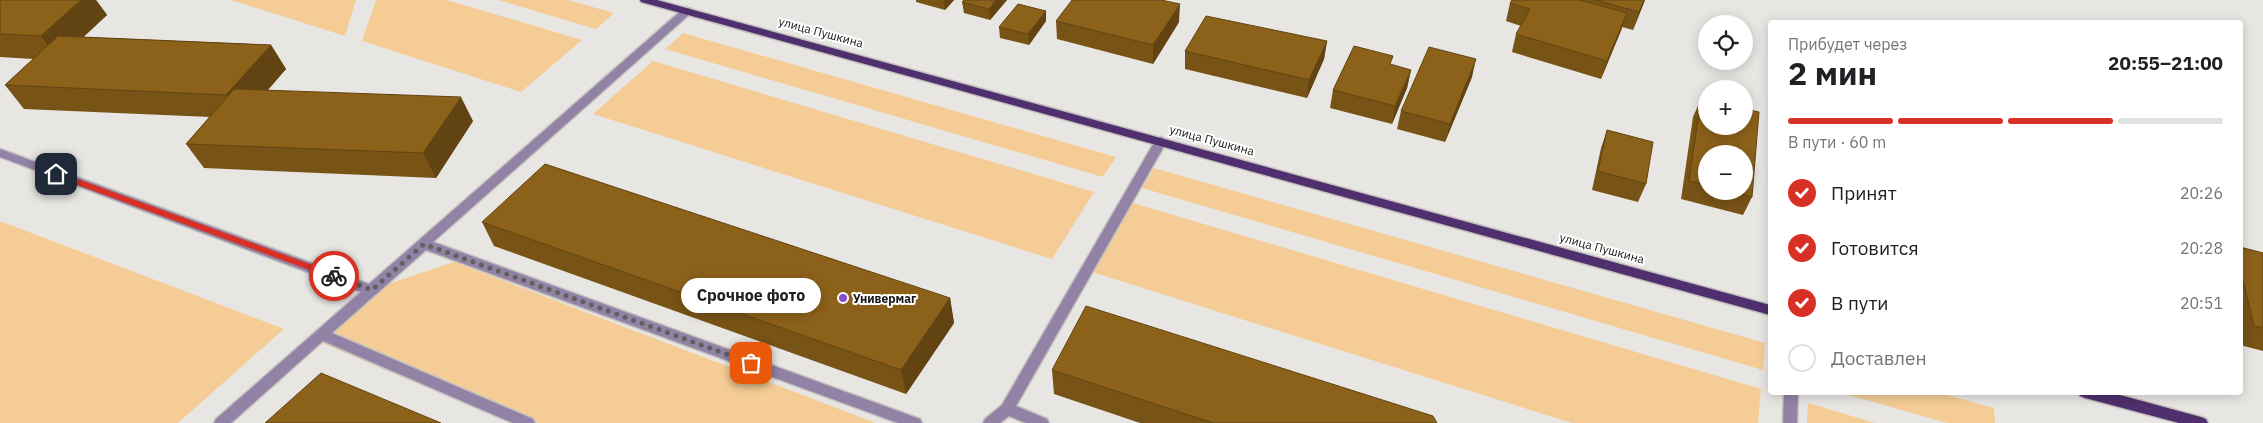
<!DOCTYPE html>
<html lang="ru">
<head>
<meta charset="utf-8">
<style>
	:root { --surface:#fff; --page:#f2f2f2; --text:#202124; --muted:#757577; --line:#e0e0e0; --accent:#d93025 }
	body { margin:0; font-family:"IBM Plex Sans",sans-serif; background:var(--page); color:var(--text); height:100vh; display:flex; flex-direction:column; font-size:19px; white-space:nowrap }
	* { box-sizing:border-box; margin:0 }
	p { font-size:16px; color:var(--muted) }
	.icon { flex:none; width:28px; height:28px; fill:none; stroke:currentColor; stroke-width:2; stroke-linecap:round; stroke-linejoin:round }
	.map { position:relative; flex:1; overflow:hidden }
	.panel { position:absolute; left:1768px; top:20px; width:475px; height:375px; display:flex; flex-direction:column; background:var(--surface); border-radius:5px; box-shadow:0 2px 12px #0003 }
	.panel>* { flex:none }
	.tools { position:absolute; left:1698px; top:15px; display:grid; gap:10px }
	.tools a { display:grid; place-items:center; width:55px; height:55px; border-radius:50%; background:var(--surface); box-shadow:0 2px 12px #0003; font-size:25px }
	.pin { position:absolute; display:grid; place-items:center; width:42px; height:42px; color:#fff; margin:-21px; border-radius:10px; box-shadow:0 2px 8px #0006 }
	.courier { position:absolute; display:grid; place-items:center; width:50px; height:50px; margin:-25px; border:4px solid #d93025; border-radius:50%; background:#fff; color:#222; box-shadow:0 1px 6px #0007 }
	.bubble { position:absolute; height:35px; border-radius:18px; background:var(--surface); box-shadow:0 2px 12px #0003; font-size:16px; font-weight:700; line-height:35px; text-align:center }
	.summary em { font-style:normal; font-weight:700 }
	.summary div { display:flex; flex-direction:column-reverse }
	.summary { display:flex; align-items:center; justify-content:space-between; height:85px; padding:0 20px }
	h1 { font-size:32px; font-weight:700; line-height:38px }
	.bar { display:grid; grid-template-columns:repeat(4,1fr); gap:8px 5px; align-content:center; height:60px; padding:0 20px }
	.bar i { height:6px; border-radius:4px; background:var(--line) }
	.bar .active { background:var(--accent) }
	.bar p { grid-column:span 4 }
	ol { padding:0 20px; list-style:none }
	li { display:flex; align-items:center; gap:15px; height:55px }
	li p { margin-inline-start:auto }
	li .icon { padding:5px; border-radius:50%; background:var(--accent); color:#fff; stroke-width:4 }
	li:last-child { color:var(--muted) }
	li i { width:28px; height:28px; border:2px solid var(--line); border-radius:50% }
	.map>svg:first-child { display:block }
	.green { fill:#f5cc95 }
	.lines { fill:none; stroke-linecap:round; stroke-linejoin:round }
	.minor-casing { stroke:#c3c1be; stroke-width:3 }
	.major-casing { stroke:#c3c1be; stroke-width:3 }
	.minor { fill:#9282a6; fill-rule:evenodd }
	.major { fill:#4f2f6d; fill-rule:evenodd }
	.wall { fill:#785316; fill-rule:evenodd }
	.shaded-wall { fill:#624412 }
	.building { fill:#8c611a; stroke:#624412 }
	.route { fill:#d93025 }
	.done { stroke:#61605e; stroke-width:5; stroke-dasharray:0 9 }
	.poi-dot { fill:#8a4cc2; stroke:#fff; stroke-width:2 }
	.labels { text-anchor:middle; dominant-baseline:central; stroke-width:4; stroke-linejoin:round; paint-order:stroke }
	.street-label { font-size:12px; fill:#191817; stroke:#fff }
	.poi-label { font-size:12px; font-weight:bold; fill:#191817; stroke:#fff; text-anchor:start }
</style>
</head>
<body>
<div class="map">
<svg width="2263" height="423" viewBox="0 0 2263 423">
	<rect width="100%" height="100%" fill="#e8e6e3"/>
	<g class="green">
		<path d="M231,0h125l-11,36z"/>
		<path d="M376,0h71l135,40 -61,52 -159,-51z"/>
		<path d="M498,0h70l46,13 -18,16z"/>
		<path d="M683,33l433,124 -13,20 -438,-128z"/>
		<path d="M653,61l441,131 -42,67 -459,-145z"/>
		<path d="M1154,168l611,175 -2,27 -621,-182z"/>
		<path d="M1133,203l628,186 -3,34h-186l-480,-151z"/>
		<path d="M0,221l284,108 -106,94h-178z"/>
		<path d="M454,262l422,161h-364l-195,-82 62,-54z"/>
		<path d="M1842,393h97l55,15 1,15h-48z"/>
		<path d="M1808,403l67,20h-68z"/>
	</g>
	<g class="lines">
		<g class="minor-casing">
			<g id="minor">
				<path d="M687,8l4,1v4l-258,229 487,177 2,4h-24l-472,-173 -94,83 201,86 2,4h-22l-190,-82 -92,82h-17l2,-4 145,-127 -361,-135v-8l369,135 314,-275z"/>
				<path d="M1161,137l6,4 -151,265 31,13 2,4h-23l-17,-7 -9,7h-17l2,-4 17,-14 153,-264z"/>
				<path d="M1784,392h14l-1,31h-14z"/>
			</g>
		</g>
		<g class="major-casing">
			<g id="major">
				<path d="M640,0h17l1113,305v10l-1129,-313z"/>
				<path d="M2078,392h31l92,25 5,2 2,4h-29l-94,-25 -5,-2z"/>
			</g>
		</g>
		<use href="#minor" class="minor"/>
		<use href="#major" class="major"/>
	</g>
	<g class="wall">
		<path d="M0,0h96l11,15 -24,22 188,8 15,24 -18,21 205,31 -37,57 -232,-10 -18,-24 24,-27 -186,-8 -19,-24 28,-26 -33,-2z"/>
		<path d="M916,0h38l-9,10 -29,-8z"/>
		<path d="M964,0h43l-17,20 -26,-7 -2,-11z"/>
		<path d="M1512,0h133l-12,30 -11,-3 -21,52 -89,-27 4,-18 5,-8 -15,-5 4,-18z"/>
		<path d="M1046,11v10l-17,24 -29,-7 -1,-11z"/>
		<path d="M1056,21l123,1 -26,42 -96,-25z"/>
		<path d="M1327,41l-3,18 -17,39 -122,-29v-18z"/>
		<path d="M1392,65l19,5 -4,18 -15,36 -62,-16 3,-18z"/>
		<path d="M1472,77l-27,65 -48,-13 4,-18z"/>
		<path d="M1701,99l51,98 -9,18 -62,-16 12,-82zM1706,154l38,37h-38z"/>
		<path d="M1607,130l39,54 -8,18 -46,-12 9,-42z"/>
		<path d="M482,222l468,76 4,25 -48,71 -412,-148z"/>
		<path d="M2240,247l23,6v98l-23,-6z"/>
		<path d="M1052,370l385,53h-297l-86,-29z"/>
	</g>
	<g class="shaded-wall">
		<path d="M81,0h15l11,15 -48,45 -18,-24z"/>
		<path d="M944,0h10l-9,10z"/>
		<path d="M996,0h11l-17,20 -1,-11z"/>
		<path d="M1644,0h1l-12,30 6,-18z"/>
		<path d="M1180,4l-1,18 -26,42v-19z"/>
		<path d="M1046,11v10l-17,24 -1,-11z"/>
		<path d="M1627,13l-6,18 -20,48 6,-18z"/>
		<path d="M1327,41l-3,18 -17,39 2,-18z"/>
		<path d="M271,45l15,24 -44,50 -16,-24z"/>
		<path d="M1476,59l-4,18 -27,65 5,-18z"/>
		<path d="M1411,70l-4,18 -15,36 3,-18z"/>
		<path d="M461,97l12,24 -37,57 -13,-25z"/>
		<path d="M950,298l4,25 -48,71 -5,-24z"/>
	</g>
	<g class="building">
		<path d="M0,0h81l-40,36 -41,-2z"/>
		<path d="M964,0h32l-7,9 -27,-7z"/>
		<path d="M1072,0h89l19,4 -27,41 -97,-24z"/>
		<path d="M1512,0h68l47,13 -20,48 -91,-27 14,-25 -20,-6z"/>
		<path d="M1596,0h48l-5,12z"/>
		<path d="M1018,4l28,7 -18,23 -29,-7z"/>
		<path d="M1206,16l121,25 -18,39 -124,-29z"/>
		<path d="M58,36l213,9 -45,50 -221,-10z"/>
		<path d="M1354,46l39,10 -3,8 21,6 -16,36 -62,-16z"/>
		<path d="M1429,47l47,12 -26,65 -49,-13z"/>
		<path d="M234,89l227,8 -38,56 -237,-9z"/>
		<path d="M1701,99l5,1v26h38v-17l15,3 -7,85 -21,-6h13v-37h-38v31l-17,-4z"/>
		<path d="M1607,130l46,12 -7,42 -48,-13z"/>
		<path d="M545,164l405,134 -49,72 -419,-148z"/>
		<path d="M2240,247l23,6v75l-9,-2 -14,-58z"/>
		<path d="M1086,306l347,110 4,7h-224l-161,-53z"/>
		<path d="M321,373l120,50h-176z"/>
	</g>
	<path class="route" d="M56,171l281,103 1,2 -1,2h-6l-278,-102v-4z"/>
	<g class="lines">
		<path class="done" d="M334,276l38,14 52,-46 327,119"/>
	</g>
	<circle class="poi-dot" cx="843" cy="298" r="5"/>
	<g class="labels">
		<g class="street-label">
			<text transform="translate(821 32) rotate(15)">улица Пушкина</text>
			<text transform="translate(1212 140) rotate(15)">улица Пушкина</text>
			<text transform="translate(1602 248) rotate(15)">улица Пушкина</text>
		</g>
		<g class="poi-label">
			<text x="853" y="298">Универмаг</text>
		</g>
	</g>
</svg>
<div class="tools">
<a><svg class="icon" aria-label="locate" viewBox="0 0 24 24"><circle cx="12" cy="12" r="6"/><path d="M12 2v4M12 18v4M2 12h4M18 12h4"/></svg></a>
<a>+</a>
<a>−</a>
</div>
<div class="pin" style="left:751px;top:363px;background:#ea580c"><svg class="icon" aria-label="bag" viewBox="0 0 24 24"><path d="M5 8h14l-1 12H6zM9 8a3 3 0 0 1 6 0"/></svg></div>
<div class="pin" style="left:56px;top:174px;background:#1f2937"><svg class="icon" aria-label="home" viewBox="0 0 24 24"><path d="M3 11l9-7 9 7M6 9v11h12V9"/></svg></div>
<div class="courier" style="left:334px;top:276px"><svg class="icon" aria-label="bike" viewBox="0 0 24 24"><circle cx="6" cy="16" r="4"/><circle cx="18" cy="16" r="4"/><path d="M6 16l4-8h5l3 8M10 8l3 8H6M13 5h3"/></svg></div>
<div class="bubble" style="left:681px;top:278px;width:140px">Срочное фото</div>
<section class="panel">
<div class="summary"><div><h1>2 мин</h1><p>Прибудет через</p></div><em>20:55–21:00</em></div>
<div class="bar"><i class="active"></i><i class="active"></i><i class="active"></i><i></i><p>В пути · 60 m</p></div>
<ol>
<li><svg class="icon" aria-label="check" viewBox="0 0 24 24"><path d="M5 12l5 5 9-10"/></svg>Принят<p>20:26</p></li>
<li><svg class="icon" aria-label="check" viewBox="0 0 24 24"><path d="M5 12l5 5 9-10"/></svg>Готовится<p>20:28</p></li>
<li><svg class="icon" aria-label="check" viewBox="0 0 24 24"><path d="M5 12l5 5 9-10"/></svg>В пути<p>20:51</p></li>
<li><i></i>Доставлен</li>
</ol>
</section>
</div>
</body>
</html>
